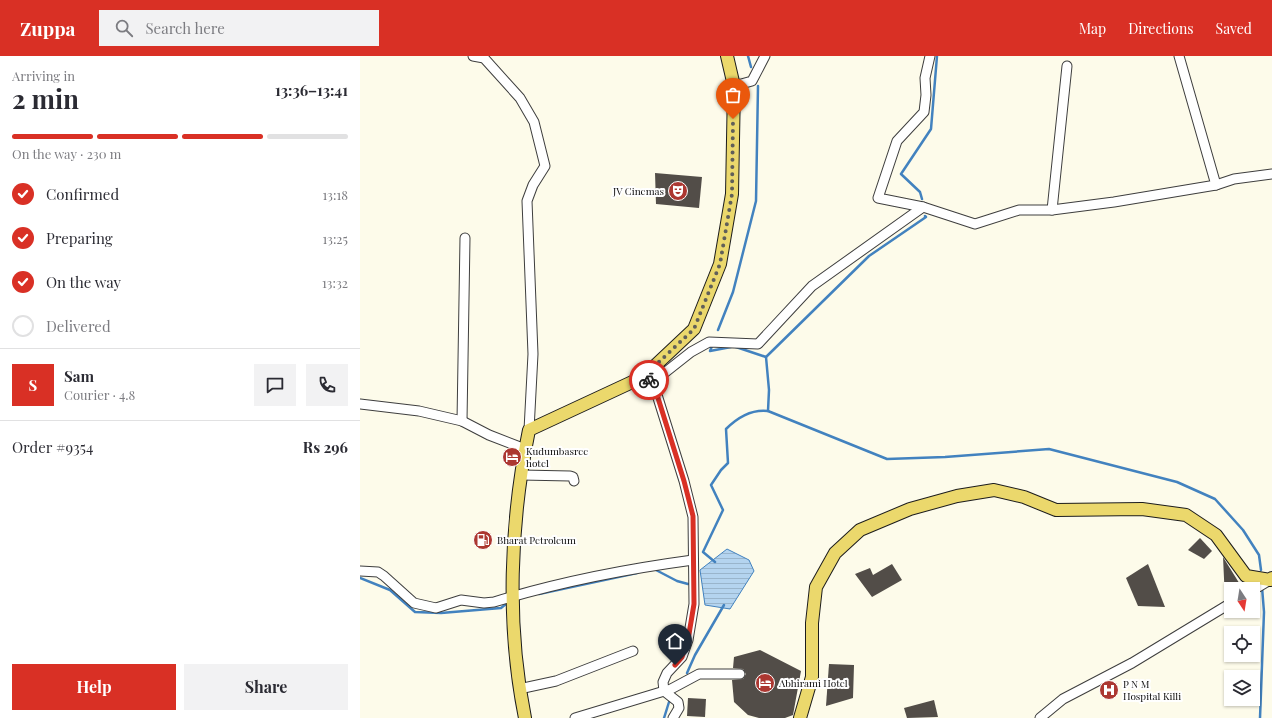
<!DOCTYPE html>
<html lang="en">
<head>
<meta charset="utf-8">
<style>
	:root { --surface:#fff; --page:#f2f2f3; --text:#2b2b33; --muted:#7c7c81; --line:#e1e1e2; --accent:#d93025 }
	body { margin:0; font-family:"Playfair Display",serif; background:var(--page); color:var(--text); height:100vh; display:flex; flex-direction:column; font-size:15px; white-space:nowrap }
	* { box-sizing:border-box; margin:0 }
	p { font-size:13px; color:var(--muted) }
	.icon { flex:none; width:22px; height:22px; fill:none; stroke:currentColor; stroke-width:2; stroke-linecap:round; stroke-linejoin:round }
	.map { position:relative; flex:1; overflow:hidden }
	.side { display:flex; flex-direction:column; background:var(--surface); width:360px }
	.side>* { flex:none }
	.needle { width:26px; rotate:168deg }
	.fabs { position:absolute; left:864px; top:526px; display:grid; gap:8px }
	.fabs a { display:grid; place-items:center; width:36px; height:36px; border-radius:0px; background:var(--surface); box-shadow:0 1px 3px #0004; font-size:20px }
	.pin { position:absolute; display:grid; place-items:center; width:34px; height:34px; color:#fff; margin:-41px -17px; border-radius:50% 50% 50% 0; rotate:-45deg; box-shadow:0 0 4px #0007 }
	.pin .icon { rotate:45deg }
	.courier { position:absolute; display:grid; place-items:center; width:40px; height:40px; margin:-20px; border:3px solid #d93025; border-radius:50%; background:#fff; color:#222; box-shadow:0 1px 5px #0007 }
	.head em { font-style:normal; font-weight:700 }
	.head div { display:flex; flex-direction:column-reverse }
	.head { display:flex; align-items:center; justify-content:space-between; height:68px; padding:0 12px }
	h1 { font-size:26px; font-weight:700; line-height:30px }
	.bar { display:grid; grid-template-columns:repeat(4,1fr); gap:6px 4px; align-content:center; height:48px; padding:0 12px }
	.bar i { height:5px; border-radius:3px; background:var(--line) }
	.bar .selected { background:var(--accent) }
	.bar p { grid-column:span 4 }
	.line { display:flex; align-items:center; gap:10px; padding:0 12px; border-top:1px solid var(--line) }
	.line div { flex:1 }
	.round { display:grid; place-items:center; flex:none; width:42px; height:42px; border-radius:0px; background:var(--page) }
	ol { padding:0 12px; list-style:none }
	li { display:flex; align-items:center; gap:12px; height:44px }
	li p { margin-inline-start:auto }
	li .icon { padding:4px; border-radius:50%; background:var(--accent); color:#fff; stroke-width:4 }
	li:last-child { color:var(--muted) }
	li i { width:22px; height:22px; border:2px solid var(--line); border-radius:50% }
	.button { display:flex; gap:8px; margin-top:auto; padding:8px 12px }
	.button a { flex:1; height:46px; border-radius:0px; background:var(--accent); color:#fff; font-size:16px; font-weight:700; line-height:46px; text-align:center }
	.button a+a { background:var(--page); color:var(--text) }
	header { display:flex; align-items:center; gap:24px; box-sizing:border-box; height:56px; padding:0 20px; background:var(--accent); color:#fff }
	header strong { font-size:19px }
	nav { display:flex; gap:22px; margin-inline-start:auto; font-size:14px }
	.search { width:280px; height:36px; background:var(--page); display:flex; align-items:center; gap:10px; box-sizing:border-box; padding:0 14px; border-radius:0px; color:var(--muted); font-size:15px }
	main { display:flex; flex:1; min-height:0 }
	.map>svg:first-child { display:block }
	.water { fill:url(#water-rules); stroke:#4282bf }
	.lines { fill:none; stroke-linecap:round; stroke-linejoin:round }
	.stream { stroke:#4282bf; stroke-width:2.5 }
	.building { fill:#524d48 }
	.minor-casing { stroke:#3e3e3e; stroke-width:11 }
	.major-casing { stroke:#1c1c1c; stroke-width:14 }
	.minor { stroke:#fff; stroke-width:9 }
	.major { stroke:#ebd86c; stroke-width:12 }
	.done { stroke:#605f59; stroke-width:4; stroke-dasharray:0 7.2 }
	.route { stroke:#d93025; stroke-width:5 }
	.labels { text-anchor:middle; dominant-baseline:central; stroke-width:4; stroke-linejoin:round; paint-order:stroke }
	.poi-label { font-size:10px; fill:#0b0b0b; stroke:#fff; text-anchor:start }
</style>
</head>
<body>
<header>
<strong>Zuppa</strong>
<div class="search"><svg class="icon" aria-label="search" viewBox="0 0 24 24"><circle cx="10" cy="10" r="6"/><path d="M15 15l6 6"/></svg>Search here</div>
<nav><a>Map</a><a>Directions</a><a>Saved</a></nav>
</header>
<main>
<section class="side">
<div class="head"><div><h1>2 min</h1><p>Arriving in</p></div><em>13:36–13:41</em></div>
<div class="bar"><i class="selected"></i><i class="selected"></i><i class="selected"></i><i></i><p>On the way · 230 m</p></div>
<ol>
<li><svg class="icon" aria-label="check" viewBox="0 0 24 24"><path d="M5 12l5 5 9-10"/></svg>Confirmed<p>13:18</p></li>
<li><svg class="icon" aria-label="check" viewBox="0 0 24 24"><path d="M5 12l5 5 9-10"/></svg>Preparing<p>13:25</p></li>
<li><svg class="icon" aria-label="check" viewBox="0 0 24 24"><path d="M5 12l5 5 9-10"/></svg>On the way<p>13:32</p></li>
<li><i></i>Delivered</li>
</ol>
<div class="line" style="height:72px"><b class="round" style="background:var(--accent);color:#fff">S</b><div><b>Sam</b><p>Courier · 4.8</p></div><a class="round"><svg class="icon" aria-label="chat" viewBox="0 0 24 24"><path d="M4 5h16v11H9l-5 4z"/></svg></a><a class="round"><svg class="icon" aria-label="phone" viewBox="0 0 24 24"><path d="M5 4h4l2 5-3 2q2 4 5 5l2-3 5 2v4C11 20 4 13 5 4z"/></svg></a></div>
<div class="line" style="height:52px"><div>Order #9354</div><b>Rs 296</b></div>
<div class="button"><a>Help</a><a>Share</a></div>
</section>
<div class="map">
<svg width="912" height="662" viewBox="0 0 912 662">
	<defs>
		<pattern id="water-rules" width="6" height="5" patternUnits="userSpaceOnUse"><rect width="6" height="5" fill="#b4d4ef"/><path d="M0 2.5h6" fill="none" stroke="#99b5cc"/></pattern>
	</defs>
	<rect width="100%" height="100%" fill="#fdfbea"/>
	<path class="water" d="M367,493l22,11 5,11 -24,38 -25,-4 -5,-35z"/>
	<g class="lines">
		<g class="stream">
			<path d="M388,0l3,11"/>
			<path d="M562,143l-2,-7 -19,-18 30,-45 6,-73"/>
			<path d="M358,274l15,-38 23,-91 2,-115"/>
			<path d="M352,290l-2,5 21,-4"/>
			<path d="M376,291l30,10"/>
			<path d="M408,355l119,48 58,-2 104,-8 128,33 38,17 28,31 16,25 2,15"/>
			<path d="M355,506l-12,-10 20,-42 -12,-25 10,-15 7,-7 -2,-34c12,-12 25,-20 42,-18l1,-21 -3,-33 103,-101 57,-39 -1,-1"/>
			<path d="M294,513l23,12 11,3"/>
			<path d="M0,522l30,12 25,22 26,1 60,-5 5,-4"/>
			<path d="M179,538l98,-21"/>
			<path d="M327,617l8,-18 29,-50"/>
			<path d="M304,662l5,-16"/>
			<path d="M900,662l4,-106 -2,-25"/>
		</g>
	</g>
	<g class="building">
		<path d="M295,117l47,4 -3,31 -43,-4z"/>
		<path d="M840,482l12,13 -8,8 -16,-9z"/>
		<path d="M863,501l18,29 -5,3h-5v8l-6,3z"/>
		<path d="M532,508l10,16 -30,17 -17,-23 15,-6 3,7z"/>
		<path d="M788,508l17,43 -27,-1 -12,-28z"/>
		<path d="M400,594l41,21 -8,44 -8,3h-26l-11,-3 -14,-13 -2,-22 11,-1 3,-5 -3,-5 -10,-1 1,-11z"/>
		<path d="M469,608l25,1 -1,33 -27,8z"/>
		<path d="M328,642l18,1 -1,18 -18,-1z"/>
		<path d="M574,644l4,17 -31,1 -3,-10z"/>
	</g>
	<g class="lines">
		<g class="minor-casing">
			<g id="minor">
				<path d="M113,0l11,2 36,40 14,24 11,44 -12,19 -6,16 6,153 -4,76"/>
				<path d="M819,0l37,129"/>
				<path d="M374,30l18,-5 13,-25"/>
				<path d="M563,151l-45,-9 19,-57 27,-29 2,-17 -1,-17 5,-22"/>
				<path d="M692,154l15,-144"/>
				<path d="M283,321l10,5 38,-30 18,-10 49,2 54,-58 111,-79 52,17 44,-14h33l62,-8 102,-17 18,-6 38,-5"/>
				<path d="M293,326l31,99 9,36 1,87 -6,36 -6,17 -15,16 -4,9 1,9 14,11 1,6 -6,10"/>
				<path d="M0,348l59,7 43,10 27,14 36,14"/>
				<path d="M102,365l3,-183"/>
				<path d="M161,419l49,1 3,1 1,4"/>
				<path d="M0,515l18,1 6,4 30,27 22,5 25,-8 23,3 10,-1c65,-20 132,-33 199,-42"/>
				<path d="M893,534l17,-10"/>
				<path d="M159,633l37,-8 77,-30"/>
				<path d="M215,662l96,-29 28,-15h41"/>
				<path d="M680,662l23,-19 69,-36 99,-60"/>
			</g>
		</g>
		<g class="major-casing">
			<g id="major">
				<path d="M165,662c-19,-94 -15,-195 4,-288l114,-53 51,-48 26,-65 12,-70 2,-108 -7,-30"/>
				<path d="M440,662l12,-41v-54l4,-36 19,-34 25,-23 50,-21 47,-13 37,-6 30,7 32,13 86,-1 44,6 30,20 30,41 24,4 2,-2"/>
			</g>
		</g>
		<use href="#minor" class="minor"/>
		<use href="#major" class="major"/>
	</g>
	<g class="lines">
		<path class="done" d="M289,324l-6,-3 51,-48 26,-65 12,-70 1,-75"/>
		<path class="route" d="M289,324l4,2 31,99 9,35 1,88 -6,36 -6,17 -7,8"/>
	</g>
	<defs>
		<g id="theatre-disc" transform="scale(1)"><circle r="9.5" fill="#ac3731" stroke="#fff"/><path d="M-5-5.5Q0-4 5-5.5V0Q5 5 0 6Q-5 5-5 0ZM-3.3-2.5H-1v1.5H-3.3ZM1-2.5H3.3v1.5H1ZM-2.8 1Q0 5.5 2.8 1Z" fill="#fff"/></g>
		<g id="hotel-disc" transform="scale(1)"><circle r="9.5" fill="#ac3731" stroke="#fff"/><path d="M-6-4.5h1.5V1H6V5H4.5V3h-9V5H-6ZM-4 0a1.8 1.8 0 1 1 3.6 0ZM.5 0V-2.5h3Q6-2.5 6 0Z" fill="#fff"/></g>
		<g id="fuel-disc" transform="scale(1)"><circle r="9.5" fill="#ac3731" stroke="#fff"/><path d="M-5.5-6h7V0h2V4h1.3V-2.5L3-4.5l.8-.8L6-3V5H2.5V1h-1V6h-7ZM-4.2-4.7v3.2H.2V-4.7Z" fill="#fff"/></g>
		<g id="hospital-disc" transform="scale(1)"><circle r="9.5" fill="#ac3731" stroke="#fff"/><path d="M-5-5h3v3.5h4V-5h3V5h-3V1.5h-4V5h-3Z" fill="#fff"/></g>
	</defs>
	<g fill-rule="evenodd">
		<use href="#theatre-disc" x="318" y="135"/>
		<use href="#hotel-disc" x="152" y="401"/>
		<use href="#fuel-disc" x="123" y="484"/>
		<use href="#hotel-disc" x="405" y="627"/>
		<use href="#hospital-disc" x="749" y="634"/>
	</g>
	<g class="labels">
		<g class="poi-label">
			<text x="304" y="135" text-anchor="end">JV Cinemas</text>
			<text x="166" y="395">Kudumbasree<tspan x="166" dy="12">hotel</tspan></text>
			<text x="137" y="484">Bharat Petroleum</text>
			<text x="419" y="627">Abhirami Hotel</text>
			<text x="763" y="628">P N M<tspan x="763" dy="12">Hospital Killi</tspan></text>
		</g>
	</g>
</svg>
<div class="fabs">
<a><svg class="needle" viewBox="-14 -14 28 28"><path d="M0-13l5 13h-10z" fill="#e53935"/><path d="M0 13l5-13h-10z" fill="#7c7c81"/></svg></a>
<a><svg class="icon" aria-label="locate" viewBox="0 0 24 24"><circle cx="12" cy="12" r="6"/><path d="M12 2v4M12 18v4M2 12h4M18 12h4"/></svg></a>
<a><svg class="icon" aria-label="layers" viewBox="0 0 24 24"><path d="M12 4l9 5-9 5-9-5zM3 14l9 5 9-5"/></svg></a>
</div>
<div class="pin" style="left:373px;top:63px;background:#ea580c"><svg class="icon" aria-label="bag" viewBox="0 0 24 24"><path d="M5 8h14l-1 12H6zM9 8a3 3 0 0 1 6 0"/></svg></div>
<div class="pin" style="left:315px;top:609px;background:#1f2937"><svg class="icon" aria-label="home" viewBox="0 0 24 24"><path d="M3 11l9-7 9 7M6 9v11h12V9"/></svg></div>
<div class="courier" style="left:289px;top:324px"><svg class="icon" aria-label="bike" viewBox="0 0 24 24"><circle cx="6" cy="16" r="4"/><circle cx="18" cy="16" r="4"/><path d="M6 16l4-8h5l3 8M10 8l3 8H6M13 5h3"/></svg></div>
</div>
</main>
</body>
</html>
